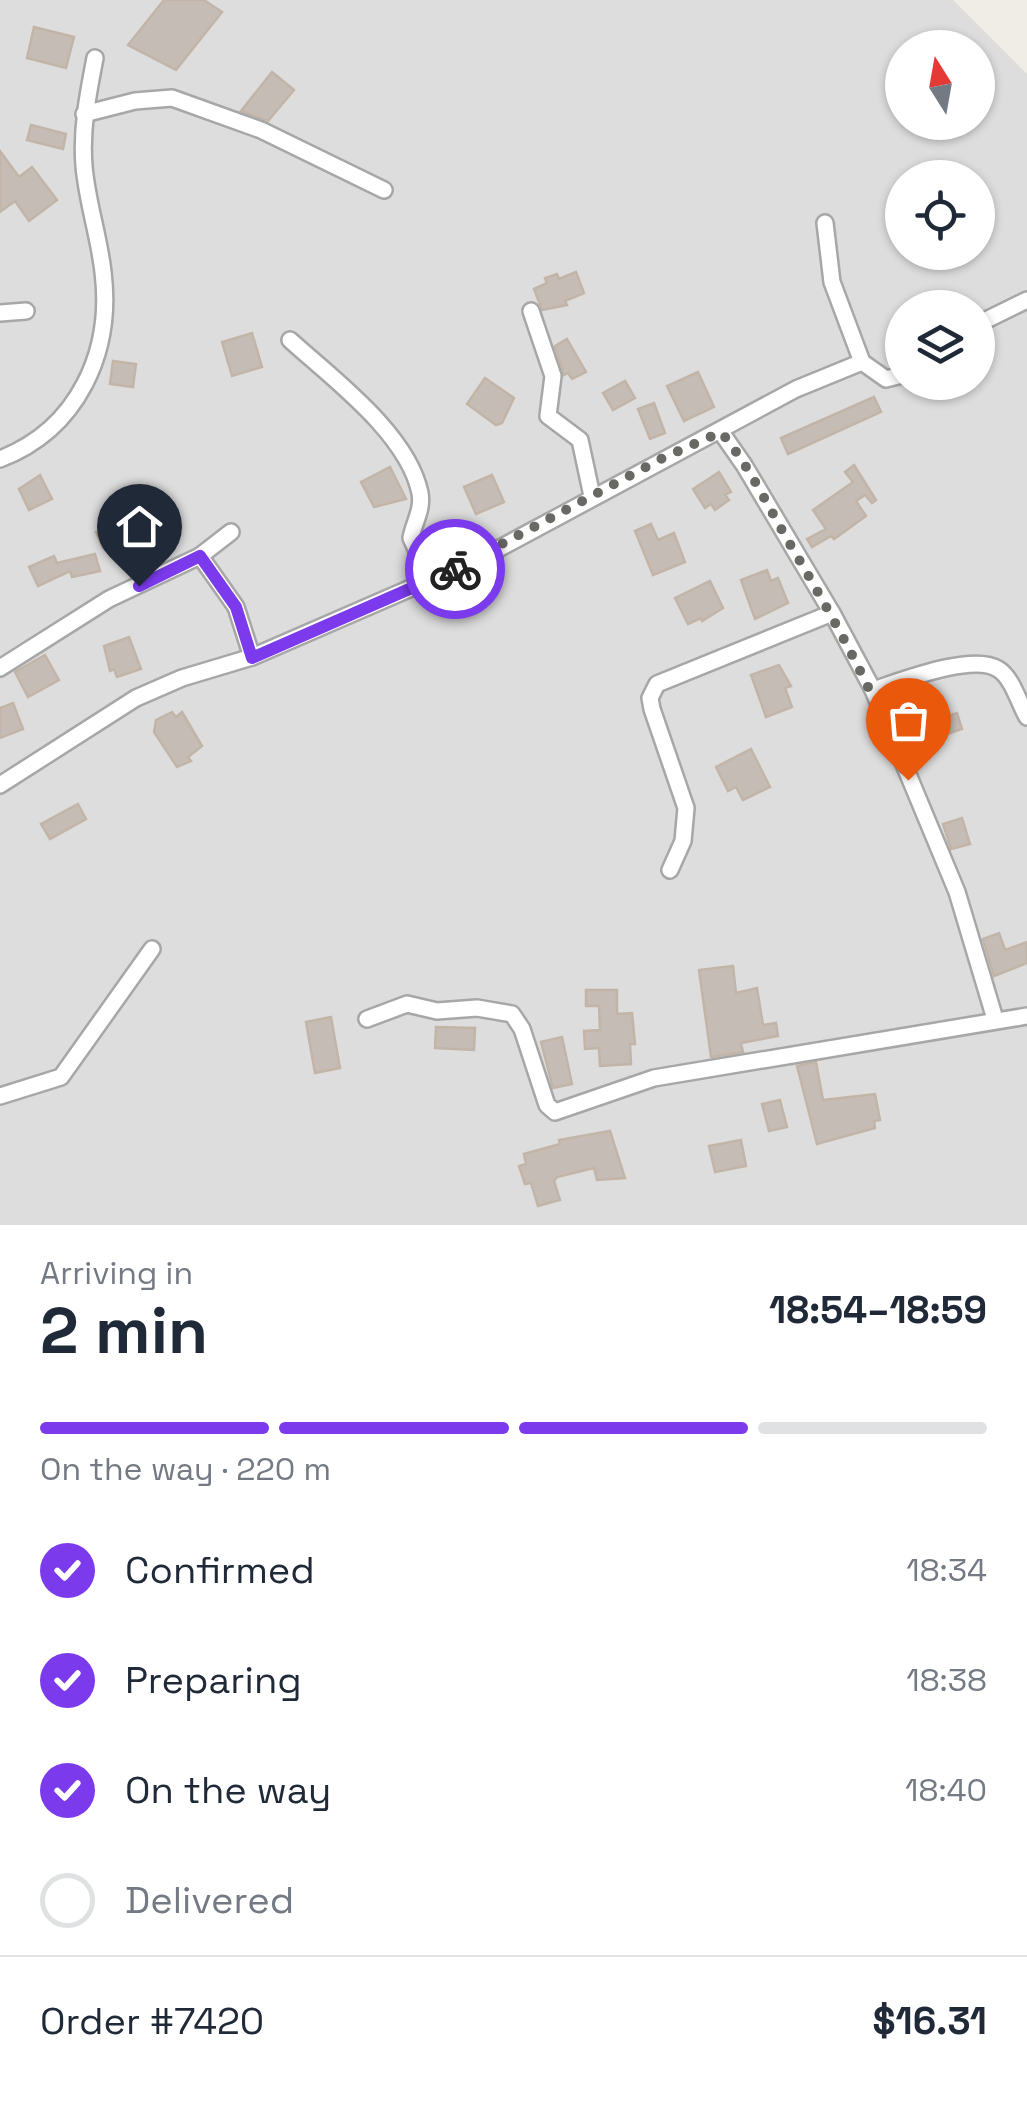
<!DOCTYPE html>
<html lang="en">
<head>
<meta charset="utf-8">
<style>
	:root { --surface:#fff; --page:#f2f2f3; --text:#1f2937; --muted:#747a83; --line:#e0e1e3; --accent:#7c3aed }
	body { margin:0; font-family:"Space Grotesk",sans-serif; background:var(--page); color:var(--text); height:100vh; display:flex; flex-direction:column; font-size:38px; white-space:nowrap }
	* { box-sizing:border-box; margin:0 }
	p { font-size:32px; color:var(--muted) }
	.icon { flex:none; width:55px; height:55px; fill:none; stroke:currentColor; stroke-width:2; stroke-linecap:round; stroke-linejoin:round }
	.map { position:relative; height:1225px; overflow:hidden }
	.details { display:flex; flex-direction:column; background:var(--surface); flex:1 }
	.details>* { flex:none }
	.needle { width:65px; rotate:349deg }
	.buttons { position:absolute; left:885px; top:30px; display:grid; gap:20px }
	.buttons a { display:grid; place-items:center; width:110px; height:110px; border-radius:50%; background:var(--surface); box-shadow:0 2px 8px #0004; font-size:50px }
	.pin { position:absolute; display:grid; place-items:center; width:85px; height:85px; color:#fff; margin:-102px -42px; border-radius:50% 50% 50% 0; rotate:-45deg; box-shadow:0 0 10px #0007 }
	.pin .icon { rotate:45deg }
	.courier { position:absolute; display:grid; place-items:center; width:100px; height:100px; margin:-50px; border:8px solid #7c3aed; border-radius:50%; background:#fff; color:#222; box-shadow:0 2px 12px #0007 }
	.summary em { font-style:normal; font-weight:700 }
	.summary div { display:flex; flex-direction:column-reverse }
	.summary { display:flex; align-items:center; justify-content:space-between; height:170px; padding:0 40px }
	h1 { font-size:65px; font-weight:700; line-height:75px }
	.bar { display:grid; grid-template-columns:repeat(4,1fr); gap:15px 10px; align-content:center; height:120px; padding:0 40px }
	.bar i { height:12px; border-radius:8px; background:var(--line) }
	.bar .current { background:var(--accent) }
	.bar p { grid-column:span 4 }
	.line { display:flex; align-items:center; gap:25px; padding:0 40px; border-top:2px solid var(--line) }
	.line div { flex:1 }
	ol { padding:0 40px; list-style:none }
	li { display:flex; align-items:center; gap:30px; height:110px }
	li p { margin-inline-start:auto }
	li .icon { padding:10px; border-radius:50%; background:var(--accent); color:#fff; stroke-width:4 }
	li:last-child { color:var(--muted) }
	li i { width:55px; height:55px; border:5px solid var(--line); border-radius:50% }
	.map>svg:first-child { display:block }
	.residential { fill:#dedddd; fill-rule:evenodd }
	.building { fill:#c5bdb5; stroke:#c2b5a8; stroke-width:2.5 }
	.lines { fill:none; stroke-linecap:round; stroke-linejoin:round }
	.street-casing { stroke:#a7a7a7; stroke-width:20 }
	.street { stroke:#fff; stroke-width:15 }
	.done { stroke:#696865; stroke-width:10; stroke-dasharray:0 18 }
	.route { stroke:#7c3aed; stroke-width:12 }
</style>
</head>
<body>
<div class="map">
<svg width="1027" height="1225" viewBox="0 0 1027 1225">
	<rect width="100%" height="100%" fill="#f0ede6"/>
	<path class="residential" d="M0,0h953l74,74v1151h-1027zM902,48h76v74h-76zM902,178h76v74h-76zM902,308h76v74h-76z"/>
	<g class="building">
		<path d="M164,0h40l18,12 -46,58 -48,-25z"/>
		<path d="M34,27l40,10 -8,31 -39,-10z"/>
		<path d="M272,72l22,18 -26,31 -27,-10z"/>
		<path d="M31,125l35,9 -3,15 -36,-9z"/>
		<path d="M0,151l19,26 13,-10 25,33 -28,21 -14,-20 -15,11z"/>
		<path d="M576,272l8,21 -19,8 2,4 -25,5 -8,-21 13,-6 -2,-5 12,-4 2,5z"/>
		<path d="M252,333l10,34 -30,9 -10,-34z"/>
		<path d="M567,339l19,33 -14,7 -4,-6 -4,2 -9,-29z"/>
		<path d="M113,361l23,3 -3,23 -23,-3z"/>
		<path d="M698,372l16,35 -30,14 -17,-35z"/>
		<path d="M485,378l29,20 -12,25 -6,2 -29,-21z"/>
		<path d="M625,381l10,17 -22,12 -10,-17z"/>
		<path d="M874,397l7,15 -93,42 -7,-16z"/>
		<path d="M654,403l11,30 -15,6 -12,-30z"/>
		<path d="M854,465l22,35 -4,3 -7,-8 -9,6 10,15 -32,23 -3,-3 -19,11 -5,-8 19,-10 -13,-19 40,-28 -8,-10z"/>
		<path d="M390,467l16,32 -32,8 -13,-25z"/>
		<path d="M719,472l12,20 -6,3 4,5 -14,10 -4,-6 -6,4 -12,-19z"/>
		<path d="M40,475l12,24 -23,11 -10,-21z"/>
		<path d="M492,475l12,27 -28,12 -12,-27z"/>
		<path d="M124,521l6,16 -27,11 -7,-16z"/>
		<path d="M651,524l7,16 16,-7 11,29 -32,13 -18,-44z"/>
		<path d="M95,554l5,17 -28,6 -2,-6 -32,15 -9,-19 25,-11 3,7z"/>
		<path d="M767,570l4,11 7,-3 10,25 -33,16 -14,-39z"/>
		<path d="M710,581l13,27 -21,13 -1,-3 -13,6 -13,-26z"/>
		<path d="M129,637l12,32 -24,8 -3,-8 -4,2 -6,-25z"/>
		<path d="M45,655l14,25 -31,17 -13,-25z"/>
		<path d="M779,665l12,21 -6,2 7,19 -26,10 -15,-42z"/>
		<path d="M13,703l10,26 -23,9v-30z"/>
		<path d="M918,706l6,18 33,-11 5,16 -52,18 -4,-13 5,-1 -8,-22z"/>
		<path d="M172,712l4,5 6,-5 20,34 -14,11 3,4 -14,6 -23,-35 2,-12z"/>
		<path d="M751,749l19,38 -27,13 -7,-13 -8,4 -12,-24z"/>
		<path d="M78,804l8,15 -36,20 -9,-15z"/>
		<path d="M962,818l8,26 -19,5 -8,-25z"/>
		<path d="M999,933l6,17 22,-8v21l-33,13 -11,-37z"/>
		<path d="M733,966l3,27 21,-5 6,37 13,-2 2,13 -37,7 2,9 -32,5 -12,-87z"/>
		<path d="M586,990h31v24l15,-1 3,31h-5l1,20 -31,2 -1,-18 -14,1 -1,-18 16,-1 -1,-24h-13z"/>
		<path d="M331,1017l9,51 -25,5 -9,-51z"/>
		<path d="M436,1027l39,1 -1,22 -39,-2z"/>
		<path d="M562,1037l10,47 -19,4 -12,-46z"/>
		<path d="M816,1062l7,38 52,-6 5,26 -6,1 1,7 -58,16 -20,-78z"/>
		<path d="M780,1100l7,27 -18,4 -7,-27z"/>
		<path d="M610,1131l15,47 -28,2 -3,-12 -37,9 -3,4 6,19 -22,6 -7,-23 -6,1 -6,-18 7,-2 -2,-10 36,-10 -1,-4z"/>
		<path d="M741,1140l5,26 -31,6 -6,-26z"/>
	</g>
	<g class="lines">
		<g class="street-casing">
			<g id="street">
				<path d="M84,114l51,-13 37,-3 89,32 123,60"/>
				<path d="M825,223l7,59 30,80 24,17 16,-4"/>
				<path d="M531,311l22,65 -5,40 32,24 12,56"/>
				<path d="M0,313l26,-2"/>
				<path d="M978,324l49,-24"/>
				<path d="M290,340c43,39 118,94 130,153 3,17 -6,29 -9,45l19,42"/>
				<path d="M721,432l23,33 88,148 41,77 84,202 38,127"/>
				<path d="M0,459c78,-30 113,-107 103,-187 -4,-36 -16,-70 -19,-106 -3,-37 4,-72 11,-108"/>
				<path d="M200,556l36,51 16,50"/>
				<path d="M0,668l109,-69 91,-43 31,-24"/>
				<path d="M873,690c28,-9 99,-37 125,-21 14,8 21,34 29,48"/>
				<path d="M0,785l136,-87 46,-20 70,-21 235,-102 309,-166 66,-27"/>
				<path d="M670,870l13,-29 3,-33 -34,-99 -2,-11 7,-14 175,-71"/>
				<path d="M367,1019l40,-15 30,7 40,-3 35,6 10,15 25,76 8,7 99,-34 373,-62"/>
				<path d="M0,1096l61,-19 91,-128"/>
			</g>
		</g>
		<use href="#street" class="street"/>
	</g>
	<g class="lines">
		<path class="done" d="M455,569l208,-111 58,-26c30,36 49,79 73,119 46,78 82,145 114,229"/>
		<path class="route" d="M139,586l61,-30 36,51 16,51 203,-89"/>
	</g>
</svg>
<div class="buttons">
<a><svg class="needle" viewBox="-14 -14 28 28"><path d="M0-13l5 13h-10z" fill="#e53935"/><path d="M0 13l5-13h-10z" fill="#747a83"/></svg></a>
<a><svg class="icon" aria-label="locate" viewBox="0 0 24 24"><circle cx="12" cy="12" r="6"/><path d="M12 2v4M12 18v4M2 12h4M18 12h4"/></svg></a>
<a><svg class="icon" aria-label="layers" viewBox="0 0 24 24"><path d="M12 4l9 5-9 5-9-5zM3 14l9 5 9-5"/></svg></a>
</div>
<div class="pin" style="left:908px;top:780px;background:#ea580c"><svg class="icon" aria-label="bag" viewBox="0 0 24 24"><path d="M5 8h14l-1 12H6zM9 8a3 3 0 0 1 6 0"/></svg></div>
<div class="pin" style="left:139px;top:586px;background:#1f2937"><svg class="icon" aria-label="home" viewBox="0 0 24 24"><path d="M3 11l9-7 9 7M6 9v11h12V9"/></svg></div>
<div class="courier" style="left:455px;top:569px"><svg class="icon" aria-label="bike" viewBox="0 0 24 24"><circle cx="6" cy="16" r="4"/><circle cx="18" cy="16" r="4"/><path d="M6 16l4-8h5l3 8M10 8l3 8H6M13 5h3"/></svg></div>
</div>
<section class="details">
<div class="summary"><div><h1>2 min</h1><p>Arriving in</p></div><em>18:54–18:59</em></div>
<div class="bar"><i class="current"></i><i class="current"></i><i class="current"></i><i></i><p>On the way · 220 m</p></div>
<ol>
<li><svg class="icon" aria-label="check" viewBox="0 0 24 24"><path d="M5 12l5 5 9-10"/></svg>Confirmed<p>18:34</p></li>
<li><svg class="icon" aria-label="check" viewBox="0 0 24 24"><path d="M5 12l5 5 9-10"/></svg>Preparing<p>18:38</p></li>
<li><svg class="icon" aria-label="check" viewBox="0 0 24 24"><path d="M5 12l5 5 9-10"/></svg>On the way<p>18:40</p></li>
<li><i></i>Delivered</li>
</ol>
<div class="line" style="height:130px"><div>Order #7420</div><b>$16.31</b></div>
</section>
</body>
</html>
